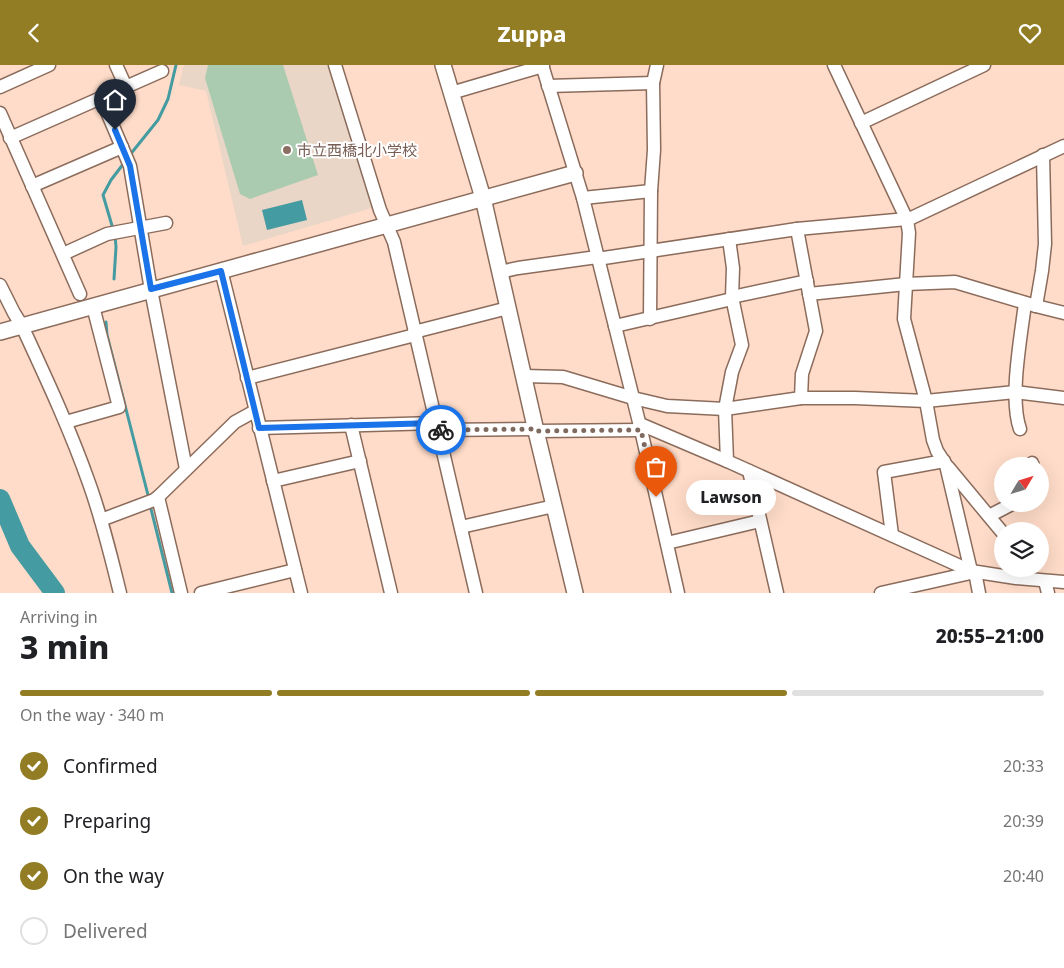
<!DOCTYPE html>
<html lang="en">
<head>
<meta charset="utf-8">
<style>
	:root { --surface:#fff; --page:#f6f6f6; --text:#202124; --muted:#757577; --line:#e0e0e0; --accent:#927d24 }
	body { margin:0; font-family:"Noto Sans","Noto Sans JP",sans-serif; background:var(--page); color:var(--text); height:100vh; display:flex; flex-direction:column; font-size:19px; white-space:nowrap }
	* { box-sizing:border-box; margin:0 }
	p { font-size:16px; color:var(--muted) }
	.icon { flex:none; width:28px; height:28px; fill:none; stroke:currentColor; stroke-width:2; stroke-linecap:round; stroke-linejoin:round }
	.map { position:relative; height:528px; overflow:hidden }
	.panel { display:flex; flex-direction:column; background:var(--surface); flex:1 }
	.panel>* { flex:none }
	.needle { width:32px; rotate:52deg }
	.fabs { position:absolute; left:994px; top:392px; display:grid; gap:10px }
	.fabs a { display:grid; place-items:center; width:55px; height:55px; border-radius:50%; background:var(--surface); box-shadow:0 5px 20px #0002; font-size:25px }
	.pin { position:absolute; display:grid; place-items:center; width:42px; height:42px; color:#fff; margin:-51px -21px; border-radius:50% 50% 50% 0; rotate:-45deg; box-shadow:0 0 5px #0007 }
	.pin .icon { rotate:45deg }
	.courier { position:absolute; display:grid; place-items:center; width:50px; height:50px; margin:-25px; border:4px solid #1a73e8; border-radius:50%; background:#fff; color:#222; box-shadow:0 1px 6px #0007 }
	.bubble { position:absolute; height:35px; border-radius:18px; background:var(--surface); box-shadow:0 5px 20px #0002; font-size:16px; font-weight:800; line-height:35px; text-align:center }
	.headline em { font-style:normal; font-weight:800 }
	.headline div { display:flex; flex-direction:column-reverse }
	.headline { display:flex; align-items:center; justify-content:space-between; height:85px; padding:0 20px }
	h1 { font-size:32px; font-weight:800; line-height:38px }
	.bar { display:grid; grid-template-columns:repeat(4,1fr); gap:8px 5px; align-content:center; height:60px; padding:0 20px }
	.bar i { height:6px; border-radius:4px; background:var(--line) }
	.bar .active { background:var(--accent) }
	.bar p { grid-column:span 4 }
	ol { padding:0 20px; list-style:none }
	li { display:flex; align-items:center; gap:15px; height:55px }
	li p { margin-inline-start:auto }
	li .icon { padding:5px; border-radius:50%; background:var(--accent); color:#fff; stroke-width:4 }
	li:last-child { color:var(--muted) }
	li i { width:28px; height:28px; border:2px solid var(--line); border-radius:50% }
	header { display:flex; justify-content:space-between; align-items:center; height:65px; padding:0 20px; background:var(--accent); color:#fff; font-size:22px; font-weight:800 }
	.map>svg:first-child { display:block }
	.education { fill:#ead6c7 }
	.green { fill:#abcbb0 }
	.water { fill:#449ba1 }
	.lines { fill:none; stroke-linecap:round; stroke-linejoin:round }
	.stream { stroke:#449ba1; stroke-width:3 }
	.river { stroke:#449ba1; stroke-width:20 }
	.minor-casing { stroke:#8b6c5c; stroke-width:15 }
	.tertiary-casing { stroke:#8b6c5c; stroke-width:18 }
	.minor { stroke:#fff; stroke-width:12 }
	.tertiary { stroke:#fff; stroke-width:15 }
	.done { stroke:#7f6a5f; stroke-width:5; stroke-dasharray:0 9 }
	.route { stroke:#1a73e8; stroke-width:6 }
	.education-dot { fill:#8d6e63; stroke:#fff; stroke-width:2 }
	.labels { text-anchor:middle; dominant-baseline:central; stroke-width:4; stroke-linejoin:round; paint-order:stroke }
	.education-label { font-size:15px; fill:#785e54; stroke:#fff; text-anchor:start }
</style>
</head>
<body>
<header><svg class="icon" aria-label="back" viewBox="0 0 24 24"><path d="M15 5l-7 7 7 7"/></svg>Zuppa<svg class="icon" aria-label="heart" viewBox="0 0 24 24"><path d="M12 20l-8-8c-3-5 5-10 8-4 3-6 11-1 8 4z"/></svg></header>
<div class="map">
<svg width="1064" height="528" viewBox="0 0 1064 528">
	<rect width="100%" height="100%" fill="#ffdcc9"/>
	<path class="education" d="M184,0h145l43,143 -129,38 -37,-155 -27,-6z"/>
	<path class="green" d="M208,0h75l35,110 -68,24 -10,-5 -35,-116z"/>
	<path class="water" d="M302,135l5,20 -40,10 -5,-20z"/>
	<g class="lines">
		<g class="stream">
			<path d="M129,91l29,-36 10,-21 8,-34"/>
			<path d="M113,164l-10,-34 8,-15 13,-17"/>
			<path d="M114,214l2,-32 -1,-12"/>
			<path d="M106,257l1,13 42,164"/>
			<path d="M150,440l22,88"/>
		</g>
		<path class="river" d="M0,434l20,47 35,47"/>
		<g class="minor-casing">
			<g id="minor">
				<path d="M116,0l10,22"/>
				<path d="M335,0l45,145 14,32 82,351"/>
				<path d="M542,0l41,133 58,232 37,163"/>
				<path d="M834,0l73,155 2,13 -5,86 22,82 7,39 4,11 9,14 25,106"/>
				<path d="M548,21l105,-3"/>
				<path d="M0,22l49,-22"/>
				<path d="M451,28l92,-27"/>
				<path d="M101,33l29,68 21,124 35,179"/>
				<path d="M0,48l80,181"/>
				<path d="M861,58l123,-58"/>
				<path d="M10,73l152,-67"/>
				<path d="M32,121l90,-39"/>
				<path d="M583,133l68,-7"/>
				<path d="M907,155l157,-74"/>
				<path d="M797,164l19,102 -14,43 -1,24"/>
				<path d="M729,174l4,29 -1,29 10,48 -10,27 -7,37 2,52 244,110 45,7 48,4"/>
				<path d="M63,189l44,-20 59,-11"/>
				<path d="M597,194l200,-30 110,-10"/>
				<path d="M221,205l80,323"/>
				<path d="M500,207l18,-4 79,-11"/>
				<path d="M0,220l14,28 8,13c24,52 48,103 67,157 13,36 22,73 31,110"/>
				<path d="M809,229l97,-10 49,-2 81,24 28,7"/>
				<path d="M732,232l75,-16"/>
				<path d="M1036,241l6,-35 3,-27 -2,-89"/>
				<path d="M650,254l1,-128 3,-41 -1,-67 4,-18"/>
				<path d="M615,261l117,-27"/>
				<path d="M414,267l94,-24"/>
				<path d="M524,311l39,1 70,21 34,8 58,3 76,-11h54l71,3 89,-9 49,6"/>
				<path d="M247,313l168,-43"/>
				<path d="M66,357l53,-15 -24,-93"/>
				<path d="M640,359l87,37"/>
				<path d="M351,360l40,168"/>
				<path d="M259,363l177,-5"/>
				<path d="M1020,364c-11,-31 1,-92 5,-126"/>
				<path d="M438,365l97,-1"/>
				<path d="M536,366l105,-1"/>
				<path d="M1032,398l1,3"/>
				<path d="M948,402l54,65"/>
				<path d="M749,406l28,122"/>
				<path d="M273,416l87,-20"/>
				<path d="M1040,423v2"/>
				<path d="M989,451l23,-12"/>
				<path d="M101,455l53,-20 4,-3"/>
				<path d="M461,462l93,-21"/>
				<path d="M892,470l-8,-63 60,-11"/>
				<path d="M667,478l93,-22"/>
				<path d="M975,507l4,21"/>
				<path d="M1045,516l3,12"/>
				<path d="M181,528l-23,-96 77,-75 20,-11"/>
				<path d="M201,528l94,-23"/>
				<path d="M881,528l94,-21"/>
			</g>
		</g>
		<g class="tertiary-casing">
			<g id="tertiary">
				<path d="M443,0l40,133 53,233 39,162"/>
				<path d="M0,267l575,-159"/>
			</g>
		</g>
		<use href="#minor" class="minor"/>
		<use href="#tertiary" class="tertiary"/>
	</g>
	<g class="lines">
		<path class="done" d="M441,365l94,-1 1,2 105,-1 15,67"/>
		<path class="route" d="M115,65l15,36 21,123 70,-18 38,157 177,-5 2,7h3"/>
	</g>
	<circle class="education-dot" cx="287" cy="85" r="5"/>
	<g class="labels">
		<g class="education-label">
			<text x="297" y="85">市立西橋北小学校</text>
		</g>
	</g>
</svg>
<div class="fabs">
<a><svg class="needle" viewBox="-14 -14 28 28"><path d="M0-13l5 13h-10z" fill="#e53935"/><path d="M0 13l5-13h-10z" fill="#757577"/></svg></a>
<a><svg class="icon" aria-label="layers" viewBox="0 0 24 24"><path d="M12 4l9 5-9 5-9-5zM3 14l9 5 9-5"/></svg></a>
</div>
<div class="pin" style="left:656px;top:432px;background:#ea580c"><svg class="icon" aria-label="bag" viewBox="0 0 24 24"><path d="M5 8h14l-1 12H6zM9 8a3 3 0 0 1 6 0"/></svg></div>
<div class="pin" style="left:115px;top:65px;background:#1f2937"><svg class="icon" aria-label="home" viewBox="0 0 24 24"><path d="M3 11l9-7 9 7M6 9v11h12V9"/></svg></div>
<div class="courier" style="left:441px;top:365px"><svg class="icon" aria-label="bike" viewBox="0 0 24 24"><circle cx="6" cy="16" r="4"/><circle cx="18" cy="16" r="4"/><path d="M6 16l4-8h5l3 8M10 8l3 8H6M13 5h3"/></svg></div>
<div class="bubble" style="left:686px;top:415px;width:90px">Lawson</div>
</div>
<section class="panel">
<div class="headline"><div><h1>3 min</h1><p>Arriving in</p></div><em>20:55–21:00</em></div>
<div class="bar"><i class="active"></i><i class="active"></i><i class="active"></i><i></i><p>On the way · 340 m</p></div>
<ol>
<li><svg class="icon" aria-label="check" viewBox="0 0 24 24"><path d="M5 12l5 5 9-10"/></svg>Confirmed<p>20:33</p></li>
<li><svg class="icon" aria-label="check" viewBox="0 0 24 24"><path d="M5 12l5 5 9-10"/></svg>Preparing<p>20:39</p></li>
<li><svg class="icon" aria-label="check" viewBox="0 0 24 24"><path d="M5 12l5 5 9-10"/></svg>On the way<p>20:40</p></li>
<li><i></i>Delivered</li>
</ol>
</section>
</body>
</html>
